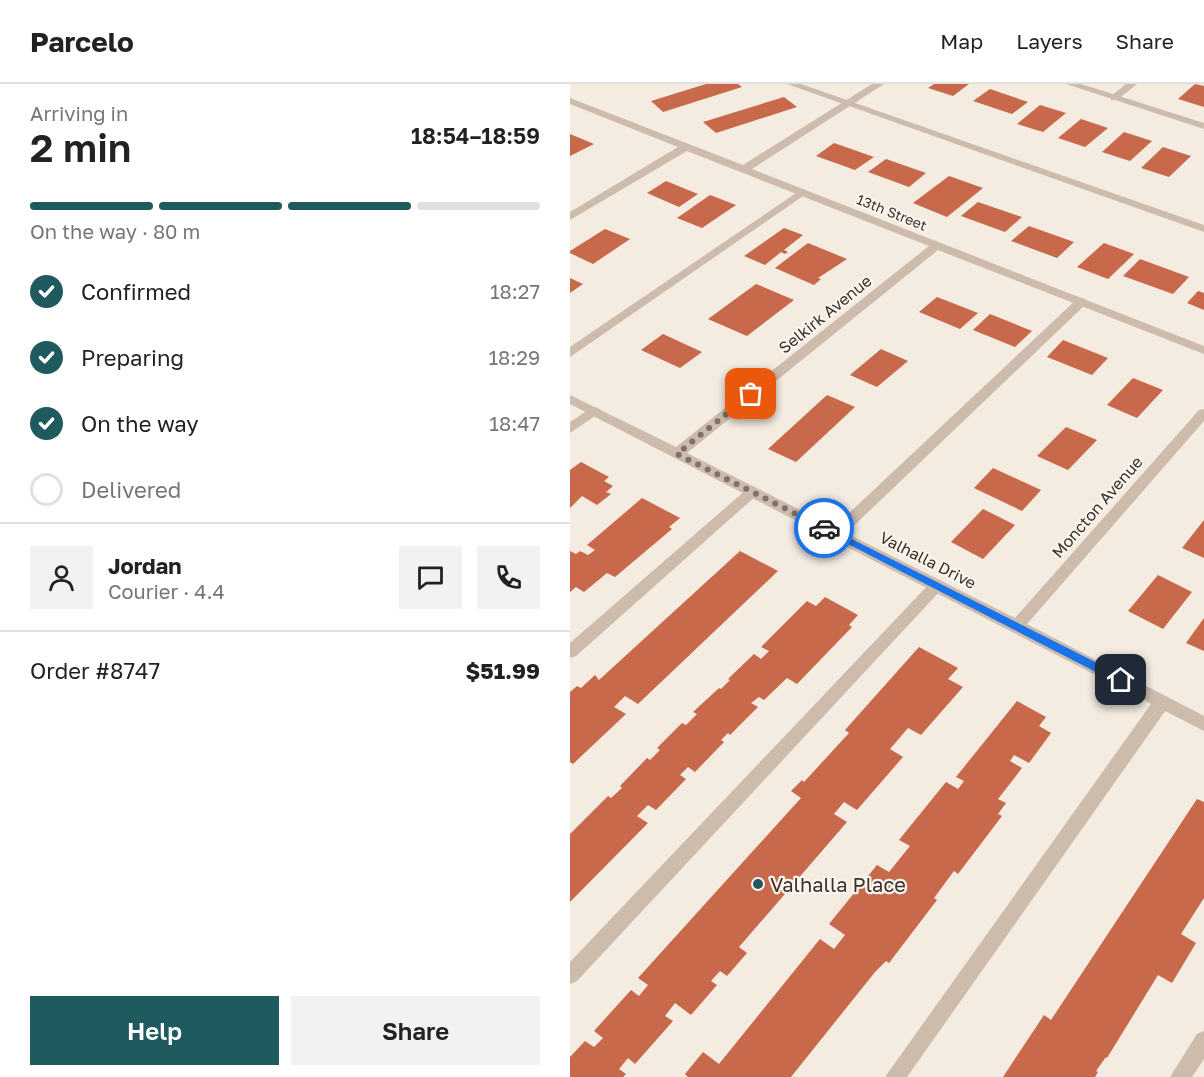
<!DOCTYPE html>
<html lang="en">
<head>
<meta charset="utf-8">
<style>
	:root { --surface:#fff; --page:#f2f2f2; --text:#222; --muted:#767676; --line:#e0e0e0; --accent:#1f5a5e }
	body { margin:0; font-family:"Golos Text",sans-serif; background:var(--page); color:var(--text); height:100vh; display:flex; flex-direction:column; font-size:22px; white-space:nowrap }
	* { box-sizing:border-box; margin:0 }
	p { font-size:20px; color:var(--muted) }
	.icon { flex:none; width:33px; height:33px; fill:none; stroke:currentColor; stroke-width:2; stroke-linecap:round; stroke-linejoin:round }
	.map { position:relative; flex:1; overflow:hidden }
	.drawer { display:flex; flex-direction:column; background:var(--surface); width:570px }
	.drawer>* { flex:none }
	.pin { position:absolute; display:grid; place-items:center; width:51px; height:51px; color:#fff; margin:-26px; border-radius:12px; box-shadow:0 3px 9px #0006 }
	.courier { position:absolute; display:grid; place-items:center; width:60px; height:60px; margin:-30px; border:4px solid #1a73e8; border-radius:50%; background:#fff; color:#222; box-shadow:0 2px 8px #0007 }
	.overview em { font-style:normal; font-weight:600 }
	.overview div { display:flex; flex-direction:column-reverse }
	.overview { display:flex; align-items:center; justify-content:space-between; height:102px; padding:0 30px }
	h1 { font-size:39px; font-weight:600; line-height:45px }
	.bar { display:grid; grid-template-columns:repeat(4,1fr); gap:9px 6px; align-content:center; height:72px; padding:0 30px }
	.bar i { height:8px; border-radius:4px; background:var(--line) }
	.bar .on { background:var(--accent) }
	.bar p { grid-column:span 4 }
	.line { display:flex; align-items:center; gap:15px; padding:0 30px; border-top:2px solid var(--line) }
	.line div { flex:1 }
	.round { display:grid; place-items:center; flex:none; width:63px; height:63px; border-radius:0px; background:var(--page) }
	ol { padding:0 30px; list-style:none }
	li { display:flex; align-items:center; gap:18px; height:66px }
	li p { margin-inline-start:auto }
	li .icon { padding:6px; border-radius:50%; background:var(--accent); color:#fff; stroke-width:4 }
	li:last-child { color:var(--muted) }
	li i { width:33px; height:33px; border:3px solid var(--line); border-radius:50% }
	.button { display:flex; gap:12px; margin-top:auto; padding:12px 30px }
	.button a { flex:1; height:69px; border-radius:0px; background:var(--accent); color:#fff; font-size:24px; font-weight:600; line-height:69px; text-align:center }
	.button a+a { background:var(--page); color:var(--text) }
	header { display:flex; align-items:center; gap:36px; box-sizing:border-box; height:84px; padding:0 30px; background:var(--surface); border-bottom:2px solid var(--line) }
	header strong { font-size:28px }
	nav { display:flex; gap:33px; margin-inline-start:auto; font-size:21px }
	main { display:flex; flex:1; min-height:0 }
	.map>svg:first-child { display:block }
	.building { fill:#c8694b }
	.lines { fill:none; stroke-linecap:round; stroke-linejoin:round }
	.service { fill:#cdbbac; fill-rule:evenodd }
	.minor { fill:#cdbbac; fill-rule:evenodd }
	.tertiary { fill:#cdbbac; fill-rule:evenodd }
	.route { fill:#1a73e8 }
	.done { stroke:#7c716b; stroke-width:6; stroke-dasharray:0 10.8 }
	.poi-dot { fill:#1f5a5e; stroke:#fbf5ee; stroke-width:2 }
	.labels { text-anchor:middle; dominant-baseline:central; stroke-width:4.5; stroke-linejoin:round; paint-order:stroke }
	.far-street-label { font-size:14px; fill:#3b302b; stroke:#fbf5ee }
	.street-label { font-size:16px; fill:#3b302b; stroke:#fbf5ee }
	.near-poi-label { font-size:20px; fill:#3b302b; stroke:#fbf5ee; text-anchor:start }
</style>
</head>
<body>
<header>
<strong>Parcelo</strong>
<nav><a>Map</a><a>Layers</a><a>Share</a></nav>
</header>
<main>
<section class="drawer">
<div class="overview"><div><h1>2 min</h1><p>Arriving in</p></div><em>18:54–18:59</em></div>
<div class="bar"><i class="on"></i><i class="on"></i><i class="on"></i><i></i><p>On the way · 80 m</p></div>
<ol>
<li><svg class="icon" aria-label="check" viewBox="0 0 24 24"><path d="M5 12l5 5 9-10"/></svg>Confirmed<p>18:27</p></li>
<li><svg class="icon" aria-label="check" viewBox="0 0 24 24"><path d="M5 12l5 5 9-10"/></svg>Preparing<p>18:29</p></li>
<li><svg class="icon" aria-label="check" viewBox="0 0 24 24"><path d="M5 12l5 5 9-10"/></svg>On the way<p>18:47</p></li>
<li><i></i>Delivered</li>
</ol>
<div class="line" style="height:108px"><a class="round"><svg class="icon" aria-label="person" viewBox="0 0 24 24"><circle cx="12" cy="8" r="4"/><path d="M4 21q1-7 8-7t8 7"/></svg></a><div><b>Jordan</b><p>Courier · 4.4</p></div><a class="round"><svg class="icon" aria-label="chat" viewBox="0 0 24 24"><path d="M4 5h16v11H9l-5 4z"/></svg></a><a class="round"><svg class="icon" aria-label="phone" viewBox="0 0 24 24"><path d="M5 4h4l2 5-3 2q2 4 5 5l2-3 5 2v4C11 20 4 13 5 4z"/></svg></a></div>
<div class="line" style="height:78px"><div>Order #8747</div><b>$51.99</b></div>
<div class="button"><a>Help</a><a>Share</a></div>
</section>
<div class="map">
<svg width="634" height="993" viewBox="0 0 634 993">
	<rect width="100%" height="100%" fill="#f4ebe1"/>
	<g class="building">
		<path d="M136,0h32l4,3 -79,25 -12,-11z"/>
		<path d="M364,0h35l-16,12 -25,-8z"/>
		<path d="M625,0l9,2v21l-26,-8z"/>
		<path d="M420,5l38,13 -16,12 -39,-13z"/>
		<path d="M214,13l13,10 -81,26 -13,-11z"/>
		<path d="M470,21l26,8 -23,19 -26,-8z"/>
		<path d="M511,35l27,9 -23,19 -27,-9z"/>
		<path d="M554,48l28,9 -22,20 -28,-9z"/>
		<path d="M0,50l24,10 -24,12z"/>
		<path d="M264,59l40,14 -19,13 -39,-14z"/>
		<path d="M593,63l28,9 -22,21 -28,-9z"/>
		<path d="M316,75l40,14 -17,14 -41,-15z"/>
		<path d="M379,92l34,12 -36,29 -34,-14z"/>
		<path d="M96,97l32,13 -19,13 -32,-14z"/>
		<path d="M140,111l26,10 -34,23 -25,-10z"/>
		<path d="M408,118l44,15 -17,15 -44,-16z"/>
		<path d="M459,142l45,16 -17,16 -46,-17z"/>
		<path d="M214,144l19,7 -19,15 4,2 -3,2 -4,-2 -16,13 -21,-9z"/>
		<path d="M35,145l25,10 -37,25 -23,-11v-2z"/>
		<path d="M238,159l39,16 -29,19 3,1 -7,6 -39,-17z"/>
		<path d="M534,159l30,11 -26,25 -31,-12z"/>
		<path d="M570,175l49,18 -16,17 -50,-18z"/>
		<path d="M0,194l13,6 -13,9z"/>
		<path d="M186,200l38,16 -47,36 -39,-17z"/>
		<path d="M628,207l6,2v17l-17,-7z"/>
		<path d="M367,213l41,16 -18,16 -41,-17z"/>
		<path d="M420,230l42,17 -17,16 -42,-17z"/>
		<path d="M93,250l39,18 -22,16 -39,-18z"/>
		<path d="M493,256l45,18 -16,17 -45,-18z"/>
		<path d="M311,265l27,12 -31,26 -27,-12z"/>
		<path d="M563,294l30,12 -26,28 -30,-13z"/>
		<path d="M257,311l28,12 -59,55 -28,-13z"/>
		<path d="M496,343l31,13 -29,30 -31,-14z"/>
		<path d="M11,378l28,15 -5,4 9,5 -7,6 5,2 -14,11 -15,-9 -12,12v-38z"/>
		<path d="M423,384l48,22 -19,21 -48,-23z"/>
		<path d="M72,414l38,20 -11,9 3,2 -57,48 -8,-4 -23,19 -8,-5 -6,5v-41l6,3 4,-3 8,4 7,-5 -8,-5z"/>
		<path d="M413,425l32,16 -32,34 -32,-17z"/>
		<path d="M634,436v38l-22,-10z"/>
		<path d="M170,467l38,20 -140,133 -13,-8 -11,11 12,7 -53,50 -3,-2v-70l7,-6 4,2 14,-13 4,5z"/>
		<path d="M588,491l34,17 -29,37 -35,-18z"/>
		<path d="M255,513l33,18 -9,10 3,2 -55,57 -10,-6 -23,22 -5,-3 -8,6 7,4 -28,28 -2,-2 -7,7 3,2 -29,30 -7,-5 -8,8 6,4 -30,31 -8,-5 -11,11 11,7 -78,79v-68l38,-38 3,2 11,-10 -2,-2 27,-28 3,2 10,-10 -3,-2 25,-25 4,2 11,-11 -4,-2 26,-24 2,1 9,-9 -2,-1 26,-25 7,5 8,-8 -8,-4 46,-46 9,5z"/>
		<path d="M634,534v33l-18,-8z"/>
		<path d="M349,563l39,21 -10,11 15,8 -42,48 -13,-7 -18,21 13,8 -46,53 -13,-8 -10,12 13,8 -108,125 8,6 -20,23 -7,-5 -9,10 6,4 -26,30 -16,-12 -10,13 8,5 -38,43 -7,-6 -9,11 7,5 -3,3h-53v-20l15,-16 9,6 9,-9 -9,-7 37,-41 8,6 9,-11 -10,-7 163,-180 -10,-7 11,-11 2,2 45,-49 -4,-3z"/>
		<path d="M447,617l29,16 -7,9 12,7 -22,30 -15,-8 -4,6 12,7 -24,31 8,4 -8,11 4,2 -44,58 -4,-3 -20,27 3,2 -48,63 -3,-2 -11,11 -84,105h-103l-3,-3 18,-22 16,12 101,-125 14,10 11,-14 -16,-11 48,-59 12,7 21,-26 -11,-6 47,-58 12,7 6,-8 -8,-4z"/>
		<path d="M627,715l7,3v96l-23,36 15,9 -24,40 -14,-8 -51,83 -1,-1 -10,14 2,1 -3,5h-92l41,-62 7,5z"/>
	</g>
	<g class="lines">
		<g class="service">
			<path d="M217,0h14l403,141v7z"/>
			<path d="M232,105l4,1v4l-236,163v-10z"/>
			<path d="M511,214l4,1v6l-244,233h-10l-2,-4 2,-4 246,-231z"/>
			<path d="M23,323l5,1 2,3 -2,3 -28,19v-11z"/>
			<path d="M182,403l5,2 2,3 -2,3 -181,161 -6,2v-15l177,-154z"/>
			<path d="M367,495l5,2 3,4 -3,4 -365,392 -7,3v-22l362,-381z"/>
			<path d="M592,612l6,1 2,5 -2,5 -261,370h-22l271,-380z"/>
			<path d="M634,947v28l-12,18h-22l27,-43z"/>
		</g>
		<g class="minor">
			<path d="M302,0h12l-132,85 452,177v8l-266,-104 -251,203 328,165 184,-208 5,-1v12l-177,203 177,92v15l-634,-327v-9l106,52 253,-201 -242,-95 -117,69v-8l108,-65 -108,-43v-6l173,67z"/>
			<path d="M556,0h11l-20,16h-6v-4z"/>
		</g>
		<path class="tertiary" d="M496,0h15l123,39v6z"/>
	</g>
	<path class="route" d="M254,441l301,152 1,3 -1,3h-8l-296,-153 -2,-2z"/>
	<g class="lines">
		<path class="done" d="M181,310l-74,60 147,74"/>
	</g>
	<circle class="poi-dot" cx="188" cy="800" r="6"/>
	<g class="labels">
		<g class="far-street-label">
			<text transform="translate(322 128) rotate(22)">13th Street</text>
		</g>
		<g class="street-label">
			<text transform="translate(255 230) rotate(-39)">Selkirk Avenue</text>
			<text transform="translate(527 423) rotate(-49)">Moncton Avenue</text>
			<text transform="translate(358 476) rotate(27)">Valhalla Drive</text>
		</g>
		<g class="near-poi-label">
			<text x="200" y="800">Valhalla Place</text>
		</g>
	</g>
</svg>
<div class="pin" style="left:181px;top:310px;background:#ea580c"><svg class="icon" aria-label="bag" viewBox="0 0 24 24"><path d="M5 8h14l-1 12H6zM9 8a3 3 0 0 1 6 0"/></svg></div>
<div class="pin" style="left:551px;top:596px;background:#1f2937"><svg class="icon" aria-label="home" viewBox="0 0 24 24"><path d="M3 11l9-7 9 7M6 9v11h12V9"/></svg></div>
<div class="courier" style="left:254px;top:444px"><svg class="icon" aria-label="car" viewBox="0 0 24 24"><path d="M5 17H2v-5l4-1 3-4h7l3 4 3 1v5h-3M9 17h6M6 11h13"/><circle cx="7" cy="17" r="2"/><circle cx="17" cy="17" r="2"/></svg></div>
</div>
</main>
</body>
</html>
